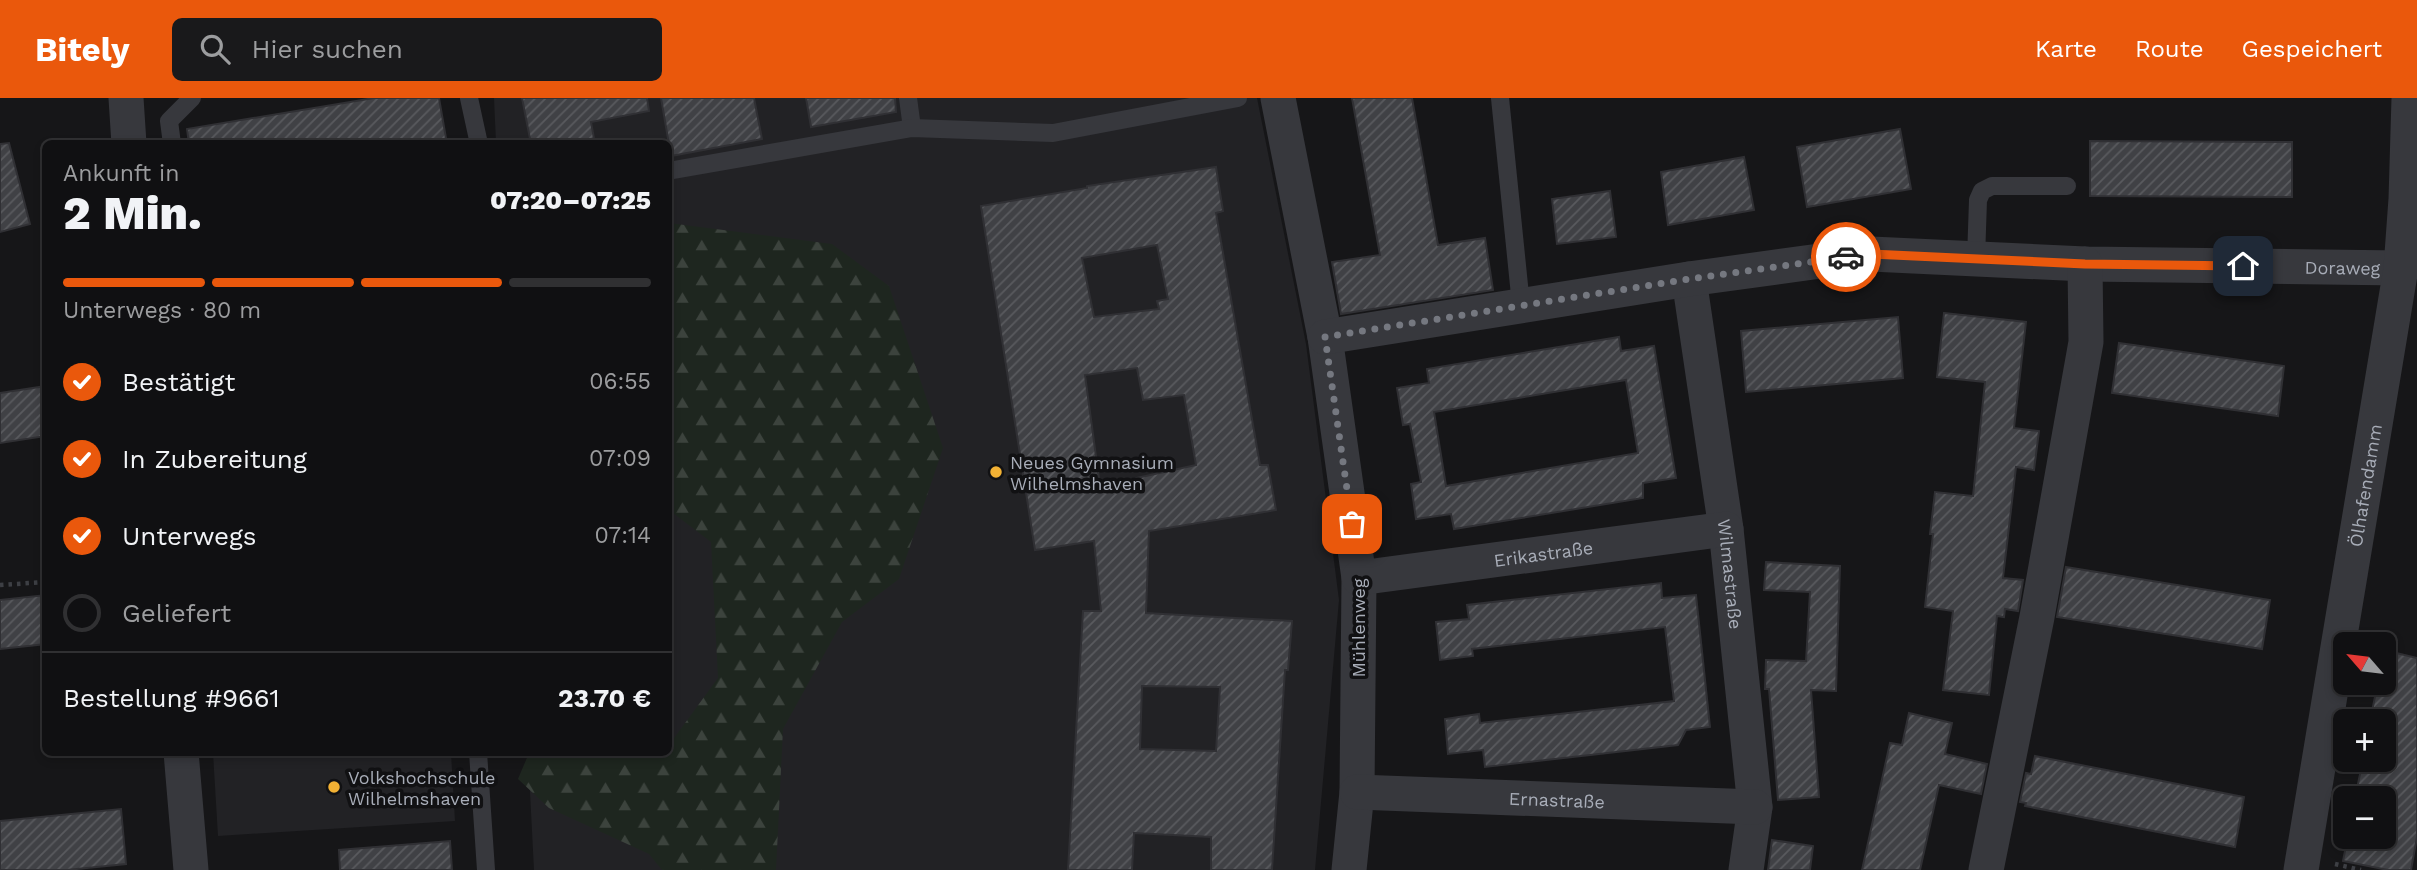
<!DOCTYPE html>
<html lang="de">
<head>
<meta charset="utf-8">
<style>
	:root { --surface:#101012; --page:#19191b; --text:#f1f3f6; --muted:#9c9d9f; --line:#303032; --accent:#ea580c }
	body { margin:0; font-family:"Work Sans",sans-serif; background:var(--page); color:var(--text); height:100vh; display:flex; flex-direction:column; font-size:26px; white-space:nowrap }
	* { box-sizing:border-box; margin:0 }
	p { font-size:23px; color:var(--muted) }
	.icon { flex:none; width:38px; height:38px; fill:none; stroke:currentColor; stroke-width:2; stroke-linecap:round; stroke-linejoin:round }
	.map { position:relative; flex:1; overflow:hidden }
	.sheet { position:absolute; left:42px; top:42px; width:630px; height:616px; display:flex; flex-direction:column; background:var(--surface); border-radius:10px; box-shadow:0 4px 10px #0003,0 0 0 2px var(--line) }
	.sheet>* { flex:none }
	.needle { width:46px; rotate:298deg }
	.fabs { position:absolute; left:2333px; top:534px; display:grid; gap:14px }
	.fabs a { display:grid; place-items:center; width:63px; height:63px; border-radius:10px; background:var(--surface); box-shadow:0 4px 10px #0003,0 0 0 2px var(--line); font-size:35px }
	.pin { position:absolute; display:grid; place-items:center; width:60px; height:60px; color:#fff; margin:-30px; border-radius:14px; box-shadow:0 4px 10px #0006 }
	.courier { position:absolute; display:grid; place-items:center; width:70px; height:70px; margin:-35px; border:5px solid #ea580c; border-radius:50%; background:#fff; color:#222; box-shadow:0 2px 9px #0007 }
	.headline em { font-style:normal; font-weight:800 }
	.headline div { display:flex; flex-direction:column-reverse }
	.headline { display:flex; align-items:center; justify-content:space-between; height:119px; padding:0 21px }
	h1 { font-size:46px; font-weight:800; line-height:52px }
	.bar { display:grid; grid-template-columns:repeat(4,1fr); gap:10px 7px; align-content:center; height:84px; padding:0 21px }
	.bar i { height:9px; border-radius:5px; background:var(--line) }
	.bar .current { background:var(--accent) }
	.bar p { grid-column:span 4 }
	.line { display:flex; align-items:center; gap:18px; padding:0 21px; border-top:2px solid var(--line) }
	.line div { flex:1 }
	ol { padding:0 21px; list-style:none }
	li { display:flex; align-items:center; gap:21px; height:77px }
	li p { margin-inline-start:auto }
	li .icon { padding:7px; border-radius:50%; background:var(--accent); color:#fff; stroke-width:4 }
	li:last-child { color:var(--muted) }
	li i { width:38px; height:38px; border:4px solid var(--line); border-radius:50% }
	header { display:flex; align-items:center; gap:42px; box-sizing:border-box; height:98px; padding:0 35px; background:var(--accent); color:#fff }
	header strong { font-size:33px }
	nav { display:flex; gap:38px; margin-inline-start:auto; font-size:24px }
	.search { width:490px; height:63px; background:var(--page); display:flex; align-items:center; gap:18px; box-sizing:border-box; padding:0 24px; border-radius:10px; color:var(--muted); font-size:26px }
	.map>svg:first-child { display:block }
	.built { fill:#222225 }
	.forest { fill:url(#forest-firs) }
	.building { fill:url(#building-hatch); stroke:#303034; stroke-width:2; fill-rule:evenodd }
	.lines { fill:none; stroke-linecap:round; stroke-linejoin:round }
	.path { stroke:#3d3f44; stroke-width:4.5; stroke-dasharray:3.5 5; stroke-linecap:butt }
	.service { stroke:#37383d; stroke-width:18 }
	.minor { stroke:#37383d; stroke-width:35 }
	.done { stroke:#757880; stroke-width:7; stroke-dasharray:0 12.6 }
	.route { stroke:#ea580c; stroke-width:9 }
	.poi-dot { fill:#f2b134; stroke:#111113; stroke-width:2.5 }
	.labels { text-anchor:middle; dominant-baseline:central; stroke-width:7; stroke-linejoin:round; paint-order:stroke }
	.street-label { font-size:18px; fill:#a8adb8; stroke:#111113 }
	.poi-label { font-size:18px; fill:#a8adb8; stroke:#111113; text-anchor:start }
</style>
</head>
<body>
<header>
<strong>Bitely</strong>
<div class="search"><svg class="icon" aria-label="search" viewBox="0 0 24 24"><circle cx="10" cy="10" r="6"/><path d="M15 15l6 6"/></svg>Hier suchen</div>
<nav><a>Karte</a><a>Route</a><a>Gespeichert</a></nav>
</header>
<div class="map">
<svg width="2417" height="772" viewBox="0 0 2417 772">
	<defs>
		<pattern id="forest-firs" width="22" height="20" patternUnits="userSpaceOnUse" patternTransform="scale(1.75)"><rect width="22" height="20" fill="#1e261f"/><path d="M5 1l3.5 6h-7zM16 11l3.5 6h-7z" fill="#3c433d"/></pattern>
		<pattern id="building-hatch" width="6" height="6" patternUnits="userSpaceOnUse" patternTransform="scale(1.75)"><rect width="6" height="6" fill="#404145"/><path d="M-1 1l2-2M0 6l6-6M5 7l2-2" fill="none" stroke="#595a5e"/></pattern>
	</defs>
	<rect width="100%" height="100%" fill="#161618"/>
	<g class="built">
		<path d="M494,0h763l49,246 33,256 -24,270h-781l-6,-117 140,-1v-608l-172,-1z"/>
		<path d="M213,655h238l4,68 -237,15z"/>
	</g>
	<path class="forest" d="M669,125l163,21 57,42 54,162 -44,131 -57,43 -59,107 -7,141h-114l-13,-16 -100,-46 -31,-29 11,-26 139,-1 1,-7 49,-67 -7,-136 -42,-32z"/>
	<g class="building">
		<path d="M374,0h65l8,46h-258l-2,-15z"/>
		<path d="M522,0h125l2,13 -58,11 4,22h-64z"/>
		<path d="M661,0h93l8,41 -91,17z"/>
		<path d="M806,0h89l1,14 -85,15z"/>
		<path d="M1352,0h60l26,147 47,-7 8,52 -152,24 -9,-52 48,-7z"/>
		<path d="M1900,31l11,60 -104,18 -10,-60z"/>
		<path d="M2090,43l202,1v55l-202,-1z"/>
		<path d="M9,45l21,81 -30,8v-88z"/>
		<path d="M1744,59l10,53 -86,15 -7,-53z"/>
		<path d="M1216,69l7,44 -7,2 44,252h8l8,45 -127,21 -3,82 146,8 -4,49h-3l-13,200h-61v-33l-77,-4 -2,37h-64l15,-259h18l-7,-70 -59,9 -54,-344 106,-18v-2zM1157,147l11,54 -11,2 2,8 -65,8 -12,-59zM1137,270l6,32 41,-5 12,70 -96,21 -15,-111zM1142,588l78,1 -4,64 -76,-2z"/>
		<path d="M1610,93l6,46 -59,7 -5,-45z"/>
		<path d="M1944,215l82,9 -12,106 25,3 -5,39 -18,-3 -13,111 20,2 -5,31 -13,-2 -1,8 -7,-1 -8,79 -46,-5 10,-79 -28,-4 8,-73h-3l5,-42 38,4 12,-114 -48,-5z"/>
		<path d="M1898,219l5,61 -157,14 -5,-61z"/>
		<path d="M1619,239l2,14 33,-5 22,132 -33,5v15l-189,31 -3,-15 -35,5 -5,-35 10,-2 -11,-58 -7,1 -6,-37 32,-5 -2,-14zM1626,282l12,73 -192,33 -12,-74z"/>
		<path d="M2119,245l165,23 -6,50 -166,-23z"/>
		<path d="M46,288v50l-46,7v-50z"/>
		<path d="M1766,464l74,4 -4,125 -25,-1 8,107 -41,3 -9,-111h-4l1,-29 40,1 4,-69 -46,-2z"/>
		<path d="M2066,469l204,33 -8,49 -205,-32z"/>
		<path d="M1661,485l1,15 34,-3 14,132 -24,3 -8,15 -193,22 -2,-17 -35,4 -3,-35 34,-5 1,9 194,-22 -9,-74 -193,22 1,7 -33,4 -4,-38 33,-3 -2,-14z"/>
		<path d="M46,497v49l-46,5v-49z"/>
		<path d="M2384,552l33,8v179l-6,33h-23l-45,-9 5,-25h36v-38h-29l8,-38h21v-39h-14l8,-39h6z"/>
		<path d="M1909,615l43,10 -7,31 42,10 -6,30 -42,-9 -19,85h-58l28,-127 12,2z"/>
		<path d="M2035,658l209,41 -9,50 -210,-41 1,-3 -6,-1 6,-29 5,1z"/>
		<path d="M121,711l5,55 -59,6h-67v-49z"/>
		<path d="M1772,742l41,6 -3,24h-42z"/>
		<path d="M450,743l2,29h-112l-1,-20z"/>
	</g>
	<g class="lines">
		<g class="path">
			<path d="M0,487l46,-3"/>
			<path d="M2335,766l26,6"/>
		</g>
		<g class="service">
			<path d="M469,0l10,46"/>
			<path d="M908,0l4,30"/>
			<path d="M1500,0l21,207"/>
			<path d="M172,46l-3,-23 23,-23"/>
			<path d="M668,73l244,-43 141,5 185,-35"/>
			<path d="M1976,161l2,-59 4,-9 10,-5h75"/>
			<path d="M478,654l8,118"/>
		</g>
		<g class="minor">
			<path d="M126,0l3,46"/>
			<path d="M1278,0l47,239 34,241 -2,214 -8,78"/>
			<path id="s1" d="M1689,181l37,250 29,278 -9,63"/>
			<path id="s2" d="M1325,239l364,-58 182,-25 214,10 316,4"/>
			<path id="s3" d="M1359,480l367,-49"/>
			<path d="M181,654l10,118"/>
			<path id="s4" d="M1357,694l398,15"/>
			<path d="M1986,772l51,-253 49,-275 -1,-78"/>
			<path id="s5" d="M2301,772l100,-602 5,-69 3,-101"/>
		</g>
	</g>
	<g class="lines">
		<path class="done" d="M1352,426l-27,-187 364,-58 157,-22"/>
		<path class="route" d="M1846,159l25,-3 214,10 158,2"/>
	</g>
	<g class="poi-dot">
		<circle cx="996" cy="374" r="7"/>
		<circle cx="334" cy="689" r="7"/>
	</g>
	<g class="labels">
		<g class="street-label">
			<text stroke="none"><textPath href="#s2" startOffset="1024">Doraweg</textPath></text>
			<text stroke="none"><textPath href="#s5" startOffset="390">Ölhafendamm</textPath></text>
			<text stroke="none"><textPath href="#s3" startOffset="186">Erikastraße</textPath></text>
			<text stroke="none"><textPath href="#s1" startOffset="298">Wilmastraße</textPath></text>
			<text transform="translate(1358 530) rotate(-90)">Mühlenweg</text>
			<text stroke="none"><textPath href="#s4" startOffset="200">Ernastraße</textPath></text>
		</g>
		<g class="poi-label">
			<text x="1010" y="364">Neues Gymnasium<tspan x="1010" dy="21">Wilhelmshaven</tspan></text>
			<text x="348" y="679">Volkshochschule<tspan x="348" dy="21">Wilhelmshaven</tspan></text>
		</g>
	</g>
</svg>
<div class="fabs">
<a><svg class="needle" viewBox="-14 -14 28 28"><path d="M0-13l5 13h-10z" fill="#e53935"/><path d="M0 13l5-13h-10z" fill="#9c9d9f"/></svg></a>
<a>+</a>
<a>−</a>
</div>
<div class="pin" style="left:1352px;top:426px;background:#ea580c"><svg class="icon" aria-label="bag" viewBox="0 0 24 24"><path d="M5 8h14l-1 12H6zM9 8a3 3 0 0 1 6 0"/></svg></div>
<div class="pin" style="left:2243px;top:168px;background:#1f2937"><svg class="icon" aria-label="home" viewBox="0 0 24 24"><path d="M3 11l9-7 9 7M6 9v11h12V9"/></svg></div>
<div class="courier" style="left:1846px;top:159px"><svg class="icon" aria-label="car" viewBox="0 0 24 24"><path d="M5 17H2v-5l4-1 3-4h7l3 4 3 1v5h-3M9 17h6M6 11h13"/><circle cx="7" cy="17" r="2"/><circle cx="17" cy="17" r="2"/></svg></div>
<section class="sheet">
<div class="headline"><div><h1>2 Min.</h1><p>Ankunft in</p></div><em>07:20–07:25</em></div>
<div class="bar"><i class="current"></i><i class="current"></i><i class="current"></i><i></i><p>Unterwegs · 80 m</p></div>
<ol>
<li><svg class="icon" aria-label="check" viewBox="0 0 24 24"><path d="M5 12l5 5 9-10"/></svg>Bestätigt<p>06:55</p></li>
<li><svg class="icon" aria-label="check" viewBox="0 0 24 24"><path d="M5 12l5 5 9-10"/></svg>In Zubereitung<p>07:09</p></li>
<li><svg class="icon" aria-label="check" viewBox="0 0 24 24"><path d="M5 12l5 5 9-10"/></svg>Unterwegs<p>07:14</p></li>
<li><i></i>Geliefert</li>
</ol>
<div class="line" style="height:91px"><div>Bestellung #9661</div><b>23.70 €</b></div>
</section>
</div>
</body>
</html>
